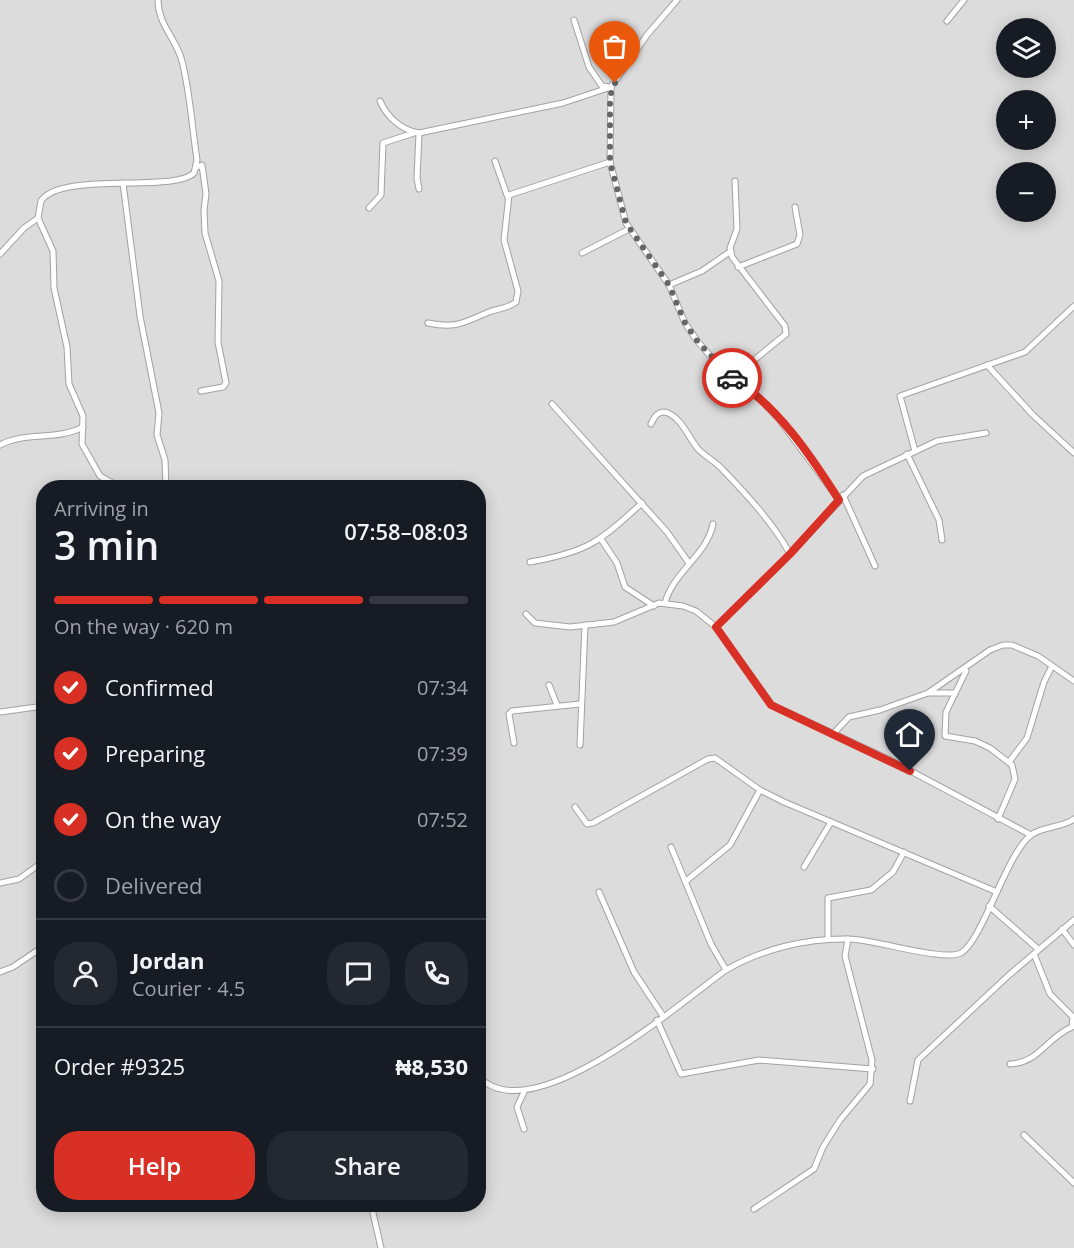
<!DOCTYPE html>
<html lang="en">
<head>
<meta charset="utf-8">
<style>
	:root { --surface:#171b24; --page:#242831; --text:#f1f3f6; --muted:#9ea1a6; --line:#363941; --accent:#d93025 }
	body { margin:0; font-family:"Open Sans",sans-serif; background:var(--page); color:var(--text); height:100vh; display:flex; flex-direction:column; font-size:22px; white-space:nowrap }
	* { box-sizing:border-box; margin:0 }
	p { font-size:20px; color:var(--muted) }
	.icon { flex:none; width:33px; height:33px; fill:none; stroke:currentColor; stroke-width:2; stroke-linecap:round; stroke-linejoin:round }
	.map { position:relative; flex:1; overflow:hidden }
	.sheet { position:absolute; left:36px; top:480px; width:450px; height:732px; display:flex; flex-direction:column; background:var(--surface); border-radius:24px; box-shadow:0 3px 15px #0003 }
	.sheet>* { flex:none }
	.buttons { position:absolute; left:996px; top:18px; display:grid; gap:12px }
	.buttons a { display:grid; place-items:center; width:60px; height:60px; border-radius:50%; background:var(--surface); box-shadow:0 3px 15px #0003; font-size:30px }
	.pin { position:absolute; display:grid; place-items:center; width:51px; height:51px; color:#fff; margin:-62px -26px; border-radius:50% 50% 50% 0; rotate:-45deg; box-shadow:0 0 6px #0007 }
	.pin .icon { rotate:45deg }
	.courier { position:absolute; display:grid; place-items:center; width:60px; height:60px; margin:-30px; border:4px solid #d93025; border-radius:50%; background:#fff; color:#222; box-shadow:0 2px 8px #0007 }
	.overview em { font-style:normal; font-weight:600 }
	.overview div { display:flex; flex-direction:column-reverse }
	.overview { display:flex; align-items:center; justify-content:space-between; height:102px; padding:0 18px }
	h1 { font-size:39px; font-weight:600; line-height:45px }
	.bar { display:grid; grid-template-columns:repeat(4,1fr); gap:9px 6px; align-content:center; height:72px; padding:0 18px }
	.bar i { height:8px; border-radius:4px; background:var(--line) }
	.bar .current { background:var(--accent) }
	.bar p { grid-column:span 4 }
	.line { display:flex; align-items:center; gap:15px; padding:0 18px; border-top:2px solid var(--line) }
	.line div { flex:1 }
	.round { display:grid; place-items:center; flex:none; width:63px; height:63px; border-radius:24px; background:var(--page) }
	ol { padding:0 18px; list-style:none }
	li { display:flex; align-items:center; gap:18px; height:66px }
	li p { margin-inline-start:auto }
	li .icon { padding:6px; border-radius:50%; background:var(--accent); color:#fff; stroke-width:4 }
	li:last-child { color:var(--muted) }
	li i { width:33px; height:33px; border:3px solid var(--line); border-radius:50% }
	.button { display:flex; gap:12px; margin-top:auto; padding:12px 18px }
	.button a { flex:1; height:69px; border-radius:24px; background:var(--accent); color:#fff; font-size:24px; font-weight:600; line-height:69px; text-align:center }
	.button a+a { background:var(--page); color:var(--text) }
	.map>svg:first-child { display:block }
	.residential { fill:#dcdcdc; fill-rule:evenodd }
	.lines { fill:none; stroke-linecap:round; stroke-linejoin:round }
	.street-casing { stroke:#a2a2a2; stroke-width:7 }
	.street { stroke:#fff; stroke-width:5 }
	.done { stroke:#676664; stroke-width:6; stroke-dasharray:0 10.8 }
	.route { stroke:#d93025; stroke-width:8 }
</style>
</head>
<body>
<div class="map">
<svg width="1074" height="1248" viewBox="0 0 1074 1248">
	<rect width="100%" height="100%" fill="#eeede6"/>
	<path class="residential" d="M0,0h1074v1248h-1074zM1006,28h40v40h-40zM1006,100h40v40h-40zM1006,172h40v40h-40zM44,488h434v716h-434z"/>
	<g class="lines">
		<g class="street-casing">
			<g id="street">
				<path d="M677,0l-30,35 -36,52 -1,75 16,61 43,62 16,38 13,19 21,24 35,27 24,25 61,82"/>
				<path d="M574,20l15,47 13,19 8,1"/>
				<path d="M947,21l17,-21"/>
				<path d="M380,101c7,16 21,29 39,32l144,-30 48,-16"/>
				<path d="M419,133l-2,45 2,11"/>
				<path d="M495,161l13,37"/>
				<path d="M197,167l5,-2 4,29 -2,16 1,23 14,48 -1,61 8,41 -3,4 -22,4"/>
				<path d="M123,183l17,133 19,97 -2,22 8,25 1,28"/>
				<path d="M369,208l12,-13 2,-52 31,-10"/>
				<path d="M582,253l47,-24"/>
				<path d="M0,254l24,-26 14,-10"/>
				<path d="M738,267l59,-23 3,-9 -5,-28"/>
				<path d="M669,285l33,-14 29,-20"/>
				<path d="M428,323c29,6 36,-1 61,-11 10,-4 18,-3 27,-10l2,-11 -14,-51 5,-45 101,-33"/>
				<path d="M987,365l46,50 41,38"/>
				<path d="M732,378l54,-44 -1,-8 -53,-69 -2,-9 7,-19 -2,-48"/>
				<path d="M552,404l115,128 22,31"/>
				<path d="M651,424c3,-7 8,-15 17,-11 14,6 21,25 30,36 8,8 18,13 25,21 24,25 51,54 67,84"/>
				<path d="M0,445c26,-14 57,-4 83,-18"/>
				<path d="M915,451l-15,-55 125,-44 49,-46"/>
				<path d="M907,454l32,66 3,20"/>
				<path d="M121,488l-21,-12 -18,-32 1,-28 -14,-32 -2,-37 -13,-59 -1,-37 -15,-33 3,-17c20,-30 133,-8 153,-28l3,-13c-5,-33 -7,-68 -15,-99 -6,-23 -24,-36 -24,-61"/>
				<path d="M843,495l32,71"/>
				<path d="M601,539l16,24 8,24 29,19"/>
				<path d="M530,562c58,-10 69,-20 112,-59"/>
				<path d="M665,603c8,-31 42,-48 48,-79"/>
				<path d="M526,614l9,9 35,4 44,-5 45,-19 24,3 13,5 20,16 56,78 118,55 141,75"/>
				<path d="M716,627l74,-73 73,-78 74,-35 49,-8"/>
				<path d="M966,671l-20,41 -1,24 30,5 15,7 22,17 3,14 -17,40"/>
				<path d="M549,685l8,20"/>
				<path d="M929,693h25"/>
				<path d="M0,712l44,-6"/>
				<path d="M833,734l16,-17 31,-7 48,-17 62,-43 13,-5h9l26,11 36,25"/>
				<path d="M514,743l-5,-29 3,-3 68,-7"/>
				<path d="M580,745l5,-120"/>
				<path d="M1009,762l18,-24 17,-56 8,-16"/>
				<path d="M575,807l12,17 6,-1 115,-64 7,-1 45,32 24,12 213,90"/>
				<path d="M671,847l40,97 15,26"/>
				<path d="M804,867l27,-45"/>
				<path d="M686,881l44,-36 30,-55"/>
				<path d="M0,883l19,-4 25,-18"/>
				<path d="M599,892l35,80 29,44"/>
				<path d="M989,906l49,43"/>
				<path d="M1062,929l12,16"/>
				<path d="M828,939v-41l43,-8 22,-18 11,-20"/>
				<path d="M0,972l13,-5 31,-21"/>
				<path d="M657,1020l24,54 78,-14 114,9"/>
				<path d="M1010,1064c29,-1 36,-26 62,-37l1,-10 -23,-23 -16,-40"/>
				<path d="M478,1076c53,58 203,-74 248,-106 36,-21 81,-32 123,-31 24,0 95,23 112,14 22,-13 45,-99 70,-118 12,-9 31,-7 43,-16"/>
				<path d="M910,1101l8,-41 91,-85 65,-55"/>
				<path d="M524,1129l-7,-22 8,-17"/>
				<path d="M1024,1135l50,48"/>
				<path d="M371,1204l10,44"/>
				<path d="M754,1209l60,-40 9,-22 17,-27 30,-36 2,-24 -27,-104 3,-17"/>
			</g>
		</g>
		<use href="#street" class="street"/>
	</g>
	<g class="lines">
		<path class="done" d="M615,83l-5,13v66l16,61 43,62 16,38 13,19 34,36"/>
		<path class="route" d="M732,378c45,27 79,78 107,122l-49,54 -74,73 55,78 139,66"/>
	</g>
</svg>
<div class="buttons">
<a><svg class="icon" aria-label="layers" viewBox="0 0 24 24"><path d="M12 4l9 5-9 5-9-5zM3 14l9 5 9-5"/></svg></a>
<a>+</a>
<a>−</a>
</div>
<div class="pin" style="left:615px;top:83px;background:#ea580c"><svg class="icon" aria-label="bag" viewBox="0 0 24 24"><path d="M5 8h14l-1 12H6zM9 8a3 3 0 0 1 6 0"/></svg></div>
<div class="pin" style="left:910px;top:771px;background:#1f2937"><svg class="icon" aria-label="home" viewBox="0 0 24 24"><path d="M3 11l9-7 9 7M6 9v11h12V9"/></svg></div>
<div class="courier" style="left:732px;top:378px"><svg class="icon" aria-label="car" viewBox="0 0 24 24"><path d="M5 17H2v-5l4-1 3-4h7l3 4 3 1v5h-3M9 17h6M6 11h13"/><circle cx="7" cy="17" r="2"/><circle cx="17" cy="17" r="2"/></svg></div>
<section class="sheet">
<div class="overview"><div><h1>3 min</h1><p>Arriving in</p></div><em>07:58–08:03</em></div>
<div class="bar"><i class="current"></i><i class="current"></i><i class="current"></i><i></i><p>On the way · 620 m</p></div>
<ol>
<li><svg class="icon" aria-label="check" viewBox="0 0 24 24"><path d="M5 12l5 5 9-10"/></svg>Confirmed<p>07:34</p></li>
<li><svg class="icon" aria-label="check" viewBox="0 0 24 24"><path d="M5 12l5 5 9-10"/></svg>Preparing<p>07:39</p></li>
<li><svg class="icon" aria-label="check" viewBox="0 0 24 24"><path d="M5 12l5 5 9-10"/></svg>On the way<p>07:52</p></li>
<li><i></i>Delivered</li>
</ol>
<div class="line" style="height:108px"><a class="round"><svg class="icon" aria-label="person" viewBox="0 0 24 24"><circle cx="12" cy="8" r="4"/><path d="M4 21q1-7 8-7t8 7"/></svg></a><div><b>Jordan</b><p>Courier · 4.5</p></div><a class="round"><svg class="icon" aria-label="chat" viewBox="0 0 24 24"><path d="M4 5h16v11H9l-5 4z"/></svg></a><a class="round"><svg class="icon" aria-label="phone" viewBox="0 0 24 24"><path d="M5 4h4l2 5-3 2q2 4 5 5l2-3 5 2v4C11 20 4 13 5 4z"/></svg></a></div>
<div class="line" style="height:78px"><div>Order #9325</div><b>₦8,530</b></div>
<div class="button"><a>Help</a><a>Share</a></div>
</section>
</div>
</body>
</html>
